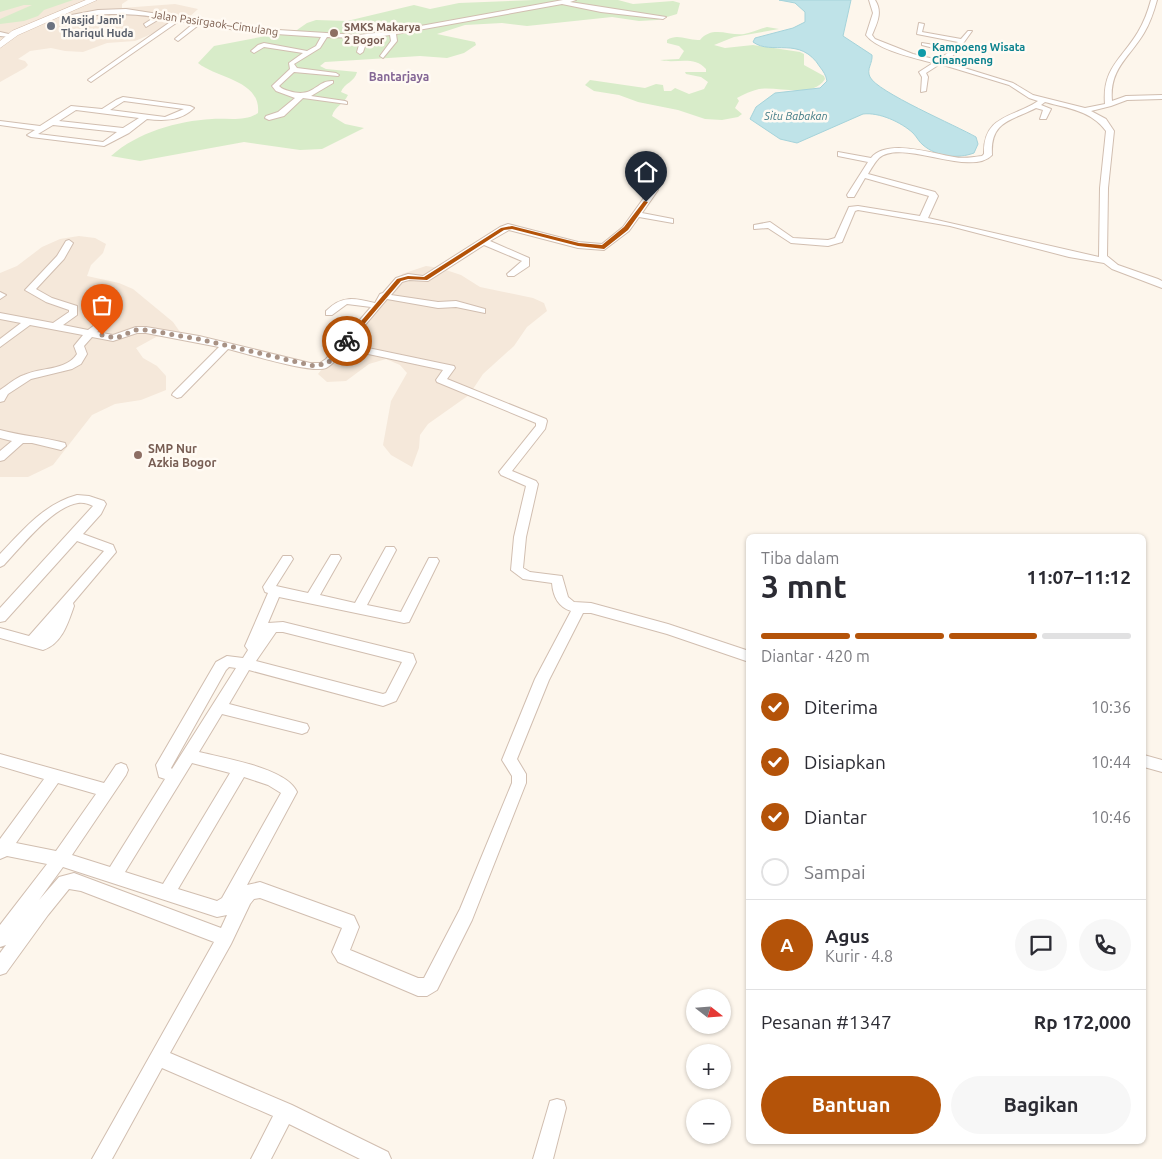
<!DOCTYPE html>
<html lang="id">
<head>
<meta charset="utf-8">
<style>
	:root { --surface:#fff; --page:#f7f7f7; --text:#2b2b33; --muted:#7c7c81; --line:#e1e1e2; --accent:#b45309 }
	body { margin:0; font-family:Ubuntu,sans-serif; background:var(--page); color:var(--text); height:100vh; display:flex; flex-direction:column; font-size:19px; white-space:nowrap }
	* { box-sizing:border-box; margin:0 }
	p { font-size:16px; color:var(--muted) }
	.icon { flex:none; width:28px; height:28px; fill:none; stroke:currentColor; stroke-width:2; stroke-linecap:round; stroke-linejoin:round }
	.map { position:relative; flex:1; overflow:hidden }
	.drawer { position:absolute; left:746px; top:534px; width:400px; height:610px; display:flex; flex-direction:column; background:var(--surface); border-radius:8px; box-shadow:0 1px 4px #0004 }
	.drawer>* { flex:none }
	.needle { width:32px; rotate:107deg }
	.fabs { position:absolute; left:686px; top:989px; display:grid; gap:10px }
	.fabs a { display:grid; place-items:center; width:45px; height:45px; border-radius:50%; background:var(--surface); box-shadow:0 1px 4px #0004; font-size:25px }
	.pin { position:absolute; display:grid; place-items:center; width:42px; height:42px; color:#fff; margin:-51px -21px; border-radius:50% 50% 50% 0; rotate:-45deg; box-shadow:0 0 5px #0007 }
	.pin .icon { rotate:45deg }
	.courier { position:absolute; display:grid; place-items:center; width:50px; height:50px; margin:-25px; border:4px solid #b45309; border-radius:50%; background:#fff; color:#222; box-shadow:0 1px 6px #0007 }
	.head em { font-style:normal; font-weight:700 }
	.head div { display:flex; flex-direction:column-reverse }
	.head { display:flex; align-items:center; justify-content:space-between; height:85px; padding:0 15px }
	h1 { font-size:32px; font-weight:700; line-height:38px }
	.bar { display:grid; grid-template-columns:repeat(4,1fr); gap:8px 5px; align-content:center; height:60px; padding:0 15px }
	.bar i { height:6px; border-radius:4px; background:var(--line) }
	.bar .active { background:var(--accent) }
	.bar p { grid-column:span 4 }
	.line { display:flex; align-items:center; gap:12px; padding:0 15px; border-top:1px solid var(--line) }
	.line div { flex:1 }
	.round { display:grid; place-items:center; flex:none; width:52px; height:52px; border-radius:26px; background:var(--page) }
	ol { padding:0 15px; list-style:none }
	li { display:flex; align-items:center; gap:15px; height:55px }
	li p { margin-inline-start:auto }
	li .icon { padding:5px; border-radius:50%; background:var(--accent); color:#fff; stroke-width:4 }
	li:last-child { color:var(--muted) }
	li i { width:28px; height:28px; border:2px solid var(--line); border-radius:50% }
	.cta { display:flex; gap:10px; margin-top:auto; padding:10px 15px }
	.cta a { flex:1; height:58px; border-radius:30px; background:var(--accent); color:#fff; font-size:20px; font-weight:700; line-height:58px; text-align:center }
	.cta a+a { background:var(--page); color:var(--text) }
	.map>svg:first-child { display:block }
	.residential { fill:#f5e8da }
	.green { fill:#d8ecc9 }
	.water { fill:#bfe3e8; stroke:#a5d3da }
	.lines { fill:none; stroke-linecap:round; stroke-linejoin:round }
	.street-casing { stroke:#d1beb0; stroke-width:2 }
	.secondary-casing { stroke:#d6c0b0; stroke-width:1 }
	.street { fill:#fff; fill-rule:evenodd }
	.secondary { fill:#fff; fill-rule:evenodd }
	.route { fill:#b45309 }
	.done { stroke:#a89285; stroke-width:5; stroke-dasharray:0 9 }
	.worship-dot { fill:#6b7280; stroke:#fffaf3; stroke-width:2 }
	.education-dot { fill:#8d6e63; stroke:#fffaf3; stroke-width:2 }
	.culture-dot { fill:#0f9aa8; stroke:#fffaf3; stroke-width:2 }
	.labels { text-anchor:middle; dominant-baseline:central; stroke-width:5; stroke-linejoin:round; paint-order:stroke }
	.far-worship-label { font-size:11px; font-weight:bold; fill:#5b616d; stroke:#fffaf3; text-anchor:start }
	.far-street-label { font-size:11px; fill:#7a5c4d; stroke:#fffaf3 }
	.far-education-label { font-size:11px; font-weight:bold; fill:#785e54; stroke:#fffaf3; text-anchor:start }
	.far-culture-label { font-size:11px; font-weight:bold; fill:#0d838f; stroke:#fffaf3; text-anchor:start }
	.far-water-label { font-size:11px; font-style:italic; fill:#437c86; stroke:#fffaf3 }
	.far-quarter-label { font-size:12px; font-weight:bold; fill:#846695; stroke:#fffaf3 }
	.education-label { font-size:12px; font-weight:bold; fill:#785e54; stroke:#fffaf3; text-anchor:start }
</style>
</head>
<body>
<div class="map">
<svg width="1162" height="1159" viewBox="0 0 1162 1159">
	<rect width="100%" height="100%" fill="#fdf6ec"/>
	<g class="residential">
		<path d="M72,0h56l-6,4v4l53,-4 23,5 -11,10 -52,22 -28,2 -24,9 -18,-1 -14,-3 -21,3 -12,8 7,2 3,4 -3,3 -25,14v-73l22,-5z"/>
		<path d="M79,236l16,2 11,6 -3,9 -12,12 -4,11 32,7 14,6 40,33 7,10 -24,5 -20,11 7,10 14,8 9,10v14l-25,10 -26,4 -23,11 -39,50 -25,12h-28v-204l17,-7 25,-19 18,-8z"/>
		<path d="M426,266l14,2 21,7 19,12 53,11 11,5 3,8 -20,16 -13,19 -31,28 -14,21 -41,29 -8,11 -1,13 -7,19 -21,-12 -8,-10 8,-44 16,-28 -7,-8 -14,-6 -17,5 -23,17 -19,1 -9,-8 34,-44 50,-56z"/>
	</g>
	<g class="green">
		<path d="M0,0h73l-29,10 -6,6 -14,5 -24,3v-5l32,-14h-8l-24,7z"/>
		<path d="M534,0h84l15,4 40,-3 7,2 -3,11 -20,6 -18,1 -27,-4 -85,9 -25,-3 -37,2 -28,9 38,8 1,3 -12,8 -17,5 -27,-2 -95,6 -5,4 6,3 31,3c-2,10 -13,11 -16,20l7,3c-4,9 -13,11 -16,21l13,8 19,4 -42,21 -22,1 -56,-8 -104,19 -29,-5c27,-24 66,-35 101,-37 15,-1 34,3 46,-6 3,-33 -40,-34 -60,-50l16,-17 83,-16 10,-7 9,-3 31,1 67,-16 16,4 29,-6z"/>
		<path d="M767,27l12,2 -45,8 -20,8 11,3 28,-3 47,7 4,2v11l20,11 1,3c-13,20 -46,7 -66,10 -8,2 -15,5 -22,9l2,3 -4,7 7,6 -4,3 -16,3 -17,-1 -27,-9 -40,-8 -19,-7 -25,-4 -9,-6 5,-5 55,8 11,-4 7,1 1,6h7l4,-3 14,6 15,-5 4,-7 -7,-5 -15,-3 -1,-2h21v-3c-12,-14 -30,-5 -46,-9l19,-1 5,-8 -5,-5 -12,-3v-3c11,-7 21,1 33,0 12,-15 29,-4 44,-6 8,-1 15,-5 23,-7z"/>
	</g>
	<path class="water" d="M779,0h72l-8,36 29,19c1,8 -6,14 -2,22 7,15 87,49 106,60l2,7 -4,9c-16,6 -37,4 -51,-8 -4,-3 -6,-8 -10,-12 -12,-11 -34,-21 -50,-19l-66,29 -17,-4 -30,-20 6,-12 19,-14 45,-5 7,-7c-1,-6 -4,-10 -7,-14 -20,-32 -48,-11 -67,-25l2,-4 38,-10 12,-6v-10l-10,-9z"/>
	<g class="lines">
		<g class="street-casing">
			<g id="street">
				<path d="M563,0h13l-6,2 96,15 -3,2 -62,-7 -39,-8 -166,30 1,7 -14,17 -3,-2 11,-15 -1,-6 -22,3 -5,14 -3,2 -3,-2 4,-14 -34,-1 -7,11 -26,16 3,4 39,5 3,2 -1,1 -44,-4 -15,14c3,3 6,4 10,5 25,8 27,-11 44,-10v2l-22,13 34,5 2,1v2l-44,-6 -19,18 -15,4 -4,-2 1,-2 12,-4 17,-14 -19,-7 -4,-5 18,-17 -1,-6 14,-10 -39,-6 -10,6 -3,-2 7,-6 6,-2 43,8 9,-5 5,-9 -73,-5 -48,-8 -22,17 -3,-2 1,-1 18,-15 -15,-2 -88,61 -3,-2 1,-1 84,-59 -12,-2 -15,9 -2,-3 11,-7c-34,-5 -57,-3 -91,2l-3,-2 37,-7 28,-1 122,19 110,7 35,-4z"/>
				<path d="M869,0h6c8,12 2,23 -3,35l3,4 38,15 25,6 11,-8 -27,-7v-2l30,5 6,-6 -41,-8 2,-11 5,1 -2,8 39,7 7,-8h4l-15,21 -12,10 68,21 20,12 52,13 20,-4c-3,-36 17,-45 33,-72 6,-10 10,-21 13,-32h6c-3,11 -7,23 -13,33 -15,25 -35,36 -32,68l14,-5 36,-1v4l-35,1 -16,6 -20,5 15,8 8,12 -6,57 -1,68 11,9 40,14 4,2v7l-50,-19 -8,-6 -35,-6 -119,-31 -92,-16 -3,1 -13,31 -14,4 -37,-3 -23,-15 -14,1v-4l16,-3 23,16 35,2 7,-2 14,-31 9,-1 62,10 9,-20 -64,-18 -11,19h-6l-1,-2 21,-33 -30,-6v-4l33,6c16,-20 63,-4 83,-1 9,2 19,0 28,-1l2,-2c-1,-39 29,-36 54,-53l-9,-3 -20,-13 -69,-21 -14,9 2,4 -2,14 -5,1 1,-15 -3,-5 14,-9c-18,-5 -56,-13 -67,-28l7,-22zM1045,102c22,6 47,9 61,29l-6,57 -1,69 -171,-39 10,-22 -3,-4 -67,-18c3,-5 7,-12 11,-16 23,-20 91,20 113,-3 -2,-34 19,-34 44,-47l7,2 -3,9h6l5,-10 -10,-4z"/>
				<path d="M0,32l13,3 -3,2 -10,-1z"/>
				<path d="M123,97l67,9 4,2c-13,13 -30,13 -47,11l-18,14 -25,13 -73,-9 -4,-2 8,-5 -35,-5v-4l40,5 31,-20 31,3 14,-9zM124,101l60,8 -19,8 -55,-7zM76,110l63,8 -16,10 -64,-7zM53,125l64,7 -14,10 -65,-8z"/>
				<path d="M651,188l7,2 -16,23 31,6v4l-34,-6 -10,14 -25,19 -26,-2 -69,-18 -19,11 39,17v8l-15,10h-6l-1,-2 15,-13 -38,-16 -56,36 -19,-1 -7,2 -11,13 47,7 18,-1 29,8v4l-29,-6 -18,1 -51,-9 -38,45 105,22 1,2 -8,11 99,40 1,2 -2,8 -33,42 24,10 2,3 -12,53 -3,31 7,4 32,4 6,21 6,5 17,1 77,21 81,27v11l-82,-28 -76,-21h-8l-34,67 -32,79 9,15v9l-54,137 -35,70 -10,6h-9l-80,-34 -6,-10 10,-24 -82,-30 -6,1 -4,5 -19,40 -61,109 122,52 96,47 3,7h-31l-71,-35 -18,35h-20l22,-43 -111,-48 -50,91h-20l122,-217 -133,-51 -12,-2 -21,26 -42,58 -6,2v-22l6,-8 -6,2v-22l47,-61 -40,-8 -7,3v-20l44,-60 -44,-13v-12l104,29 12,-18 5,-2 5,2 2,5 -2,5 -54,80 38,12 55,-88 -6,-2 -3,-12 60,-103 11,-6 16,2 5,-8 -3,-4 23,-53 -3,-1 -2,-5 20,-31h8l2,3 -17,27 32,7 23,-38h8l2,3 -21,37 35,8 31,-56h8l2,3 -29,55 34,7 28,-54h8l2,3 -30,61 -5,1 -125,-26 -11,26 15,-1 130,32 3,8 -20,39 -13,5 -134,-36 -20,34 78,20 2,4 -2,4 -5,2 -80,-20 -23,38c24,6 88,16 98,40l-50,93 13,-3 94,34 5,11 -9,23 68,28h6l36,-69 52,-126v-7l-10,-16 33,-81 36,-68c-13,-4 -18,-15 -19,-28l-29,-4 -12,-9 3,-33 12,-51 -25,-11 -2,-3 37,-46v-3l-99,-41 -1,-2 7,-10 -98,-21c-6,7 -11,15 -19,19 -14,6 -81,-15 -98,-19l-47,48 -4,1 -5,-3 1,-2 46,-46 -73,-14h-9l-24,8 -21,-4 -8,9 3,8 -6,10 -9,5 -41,10 -23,15 -4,7 -4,1v-12c8,-5 15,-12 24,-15 17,-8 42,-4 53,-21l-3,-8 9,-11 -53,-10 -30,22v-8l21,-16 -21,-4v-6l53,10 16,-11v-2l-23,-8 -21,-12 32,-34 9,-15 3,-1 4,3 -9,16 -28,30 16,9 25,8v9l-14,10 25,5 20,-15 -9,-7 -6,-1 -2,-2 5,-3 9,2 14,11 -22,17 16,3 23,-8h10l53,9 111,27h10l6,-4 45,-52 -24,-3 -15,11h-6v-4c16,-16 28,-13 49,-8l5,-9 3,-1 13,-15 12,-4 15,2 77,-49 8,-3 70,18 24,2 21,-17zM276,632h7l119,30 -16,31 -3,1 -127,-33zM229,667l7,1 -64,101 -1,-1 55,-98zM192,763l38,10 -67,111 -38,-12zM244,777l24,8 13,8 -59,105 -5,3 -39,-12zM58,783l38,11 -40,57 -40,-8zM63,867l154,50 10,-2 -6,13 -147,-55 -15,4 -20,23z"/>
				<path d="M0,292l6,3 -6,4z"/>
				<path d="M0,430c22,6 43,7 65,13l1,3 -5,4 -29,-7h-9l-19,17 -4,1v-10l12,-10 -12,-3z"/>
				<path d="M77,495l12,1 15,5 2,3 -5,10 -18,20 30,11 3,7 -43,51 1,3c-6,17 -12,38 -31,44l-43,-12v-10l29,8 75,-85 -27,-10 -72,80 -5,1v-14l93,-102c-4,-2 -10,-4 -15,-3 -26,4 -57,44 -74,62l-4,2v-13c23,-24 44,-50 77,-59z"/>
				<path d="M1144,755l18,5v12l-18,-5z"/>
				<path d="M557,1099l7,2 2,7 -13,51h-20l15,-51 2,-7z"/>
			</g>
		</g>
		<g class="secondary-casing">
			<path id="secondary" d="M86,0h11l-79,35 -18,13v-7l12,-10z"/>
		</g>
		<use href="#street" class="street"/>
		<use href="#secondary" class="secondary"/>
	</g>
	<path class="route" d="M644,201l4,1 -20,28 -24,19 -26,-3 -66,-17 -8,1 -77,50 -19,-1 -7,2 -52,61 -5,-1 53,-62 11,-3 16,1 77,-49 11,-2 67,17 23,2 22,-18z"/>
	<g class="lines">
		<path class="done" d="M102,335l14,3 20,-8h10l53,9 115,27 14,-3 19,-22"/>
	</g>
	<circle class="worship-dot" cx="51" cy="26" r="5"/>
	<g class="education-dot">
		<circle cx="334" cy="33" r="5"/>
		<circle cx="138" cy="455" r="5"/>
	</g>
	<circle class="culture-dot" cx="922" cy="53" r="5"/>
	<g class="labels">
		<g class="far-worship-label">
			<text x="61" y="20">Masjid Jami'<tspan x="61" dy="13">Thariqul Huda</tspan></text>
		</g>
		<g class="far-street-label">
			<text transform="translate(215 23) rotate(8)">Jalan Pasirgaok–Cimulang</text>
		</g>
		<g class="far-education-label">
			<text x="344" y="27">SMKS Makarya<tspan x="344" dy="13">2 Bogor</tspan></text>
		</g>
		<g class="far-culture-label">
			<text x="932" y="47">Kampoeng Wisata<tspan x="932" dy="13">Cinangneng</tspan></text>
		</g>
		<g class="far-water-label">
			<text x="796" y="116">Situ Babakan</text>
		</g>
		<g class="far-quarter-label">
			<text x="399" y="76">Bantarjaya</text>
		</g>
		<g class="education-label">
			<text x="148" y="448">SMP Nur<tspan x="148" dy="14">Azkia Bogor</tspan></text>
		</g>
	</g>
</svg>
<div class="fabs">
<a><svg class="needle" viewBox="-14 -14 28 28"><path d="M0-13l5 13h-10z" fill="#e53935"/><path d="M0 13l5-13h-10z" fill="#7c7c81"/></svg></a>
<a>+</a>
<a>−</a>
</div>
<div class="pin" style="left:102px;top:335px;background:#ea580c"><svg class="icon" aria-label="bag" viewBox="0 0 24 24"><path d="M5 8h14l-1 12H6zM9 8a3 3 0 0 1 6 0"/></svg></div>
<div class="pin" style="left:646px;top:202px;background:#1f2937"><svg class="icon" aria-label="home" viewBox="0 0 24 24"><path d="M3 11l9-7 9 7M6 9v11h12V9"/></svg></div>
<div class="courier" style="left:347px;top:341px"><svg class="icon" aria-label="bike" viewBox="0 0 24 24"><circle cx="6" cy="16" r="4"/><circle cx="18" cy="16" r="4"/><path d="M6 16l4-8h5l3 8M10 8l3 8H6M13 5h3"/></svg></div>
<section class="drawer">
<div class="head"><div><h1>3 mnt</h1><p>Tiba dalam</p></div><em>11:07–11:12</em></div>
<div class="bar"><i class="active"></i><i class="active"></i><i class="active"></i><i></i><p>Diantar · 420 m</p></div>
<ol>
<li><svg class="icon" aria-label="check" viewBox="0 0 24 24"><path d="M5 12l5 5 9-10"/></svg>Diterima<p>10:36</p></li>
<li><svg class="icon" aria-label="check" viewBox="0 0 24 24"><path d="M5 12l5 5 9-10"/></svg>Disiapkan<p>10:44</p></li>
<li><svg class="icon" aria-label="check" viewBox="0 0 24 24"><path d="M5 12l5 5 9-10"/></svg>Diantar<p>10:46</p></li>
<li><i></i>Sampai</li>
</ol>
<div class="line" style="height:90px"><b class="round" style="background:var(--accent);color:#fff">A</b><div><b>Agus</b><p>Kurir · 4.8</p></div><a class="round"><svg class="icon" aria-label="chat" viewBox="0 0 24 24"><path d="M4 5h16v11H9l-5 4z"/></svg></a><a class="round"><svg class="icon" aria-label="phone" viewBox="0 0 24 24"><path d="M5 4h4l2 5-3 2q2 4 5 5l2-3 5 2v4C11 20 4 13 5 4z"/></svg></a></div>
<div class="line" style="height:65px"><div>Pesanan #1347</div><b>Rp 172,000</b></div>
<div class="cta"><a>Bantuan</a><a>Bagikan</a></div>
</section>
</div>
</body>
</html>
